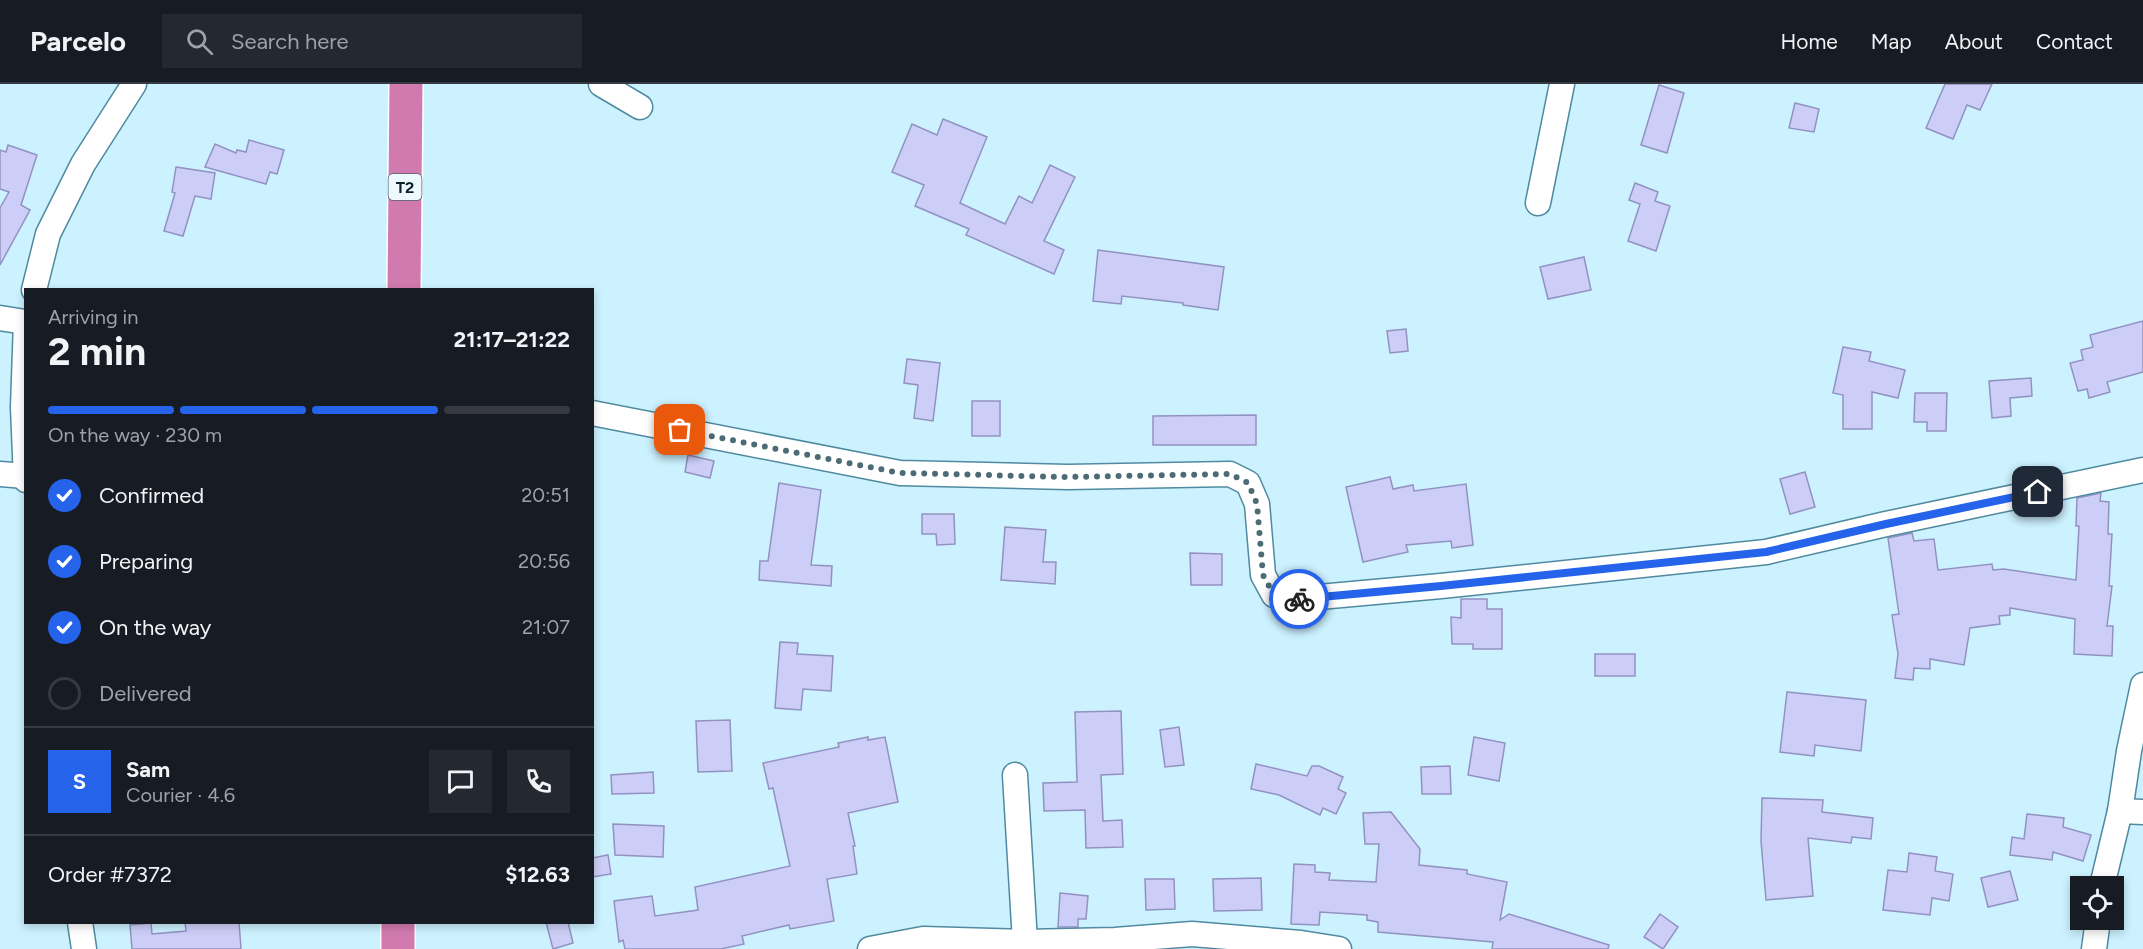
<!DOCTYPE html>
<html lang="en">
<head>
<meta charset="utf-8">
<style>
	:root { --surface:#171b24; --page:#242831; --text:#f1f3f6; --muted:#9ea1a6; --line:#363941; --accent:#2563eb }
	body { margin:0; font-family:Figtree,sans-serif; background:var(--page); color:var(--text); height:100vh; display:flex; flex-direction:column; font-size:22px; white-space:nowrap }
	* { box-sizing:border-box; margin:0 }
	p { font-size:20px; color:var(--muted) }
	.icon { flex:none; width:33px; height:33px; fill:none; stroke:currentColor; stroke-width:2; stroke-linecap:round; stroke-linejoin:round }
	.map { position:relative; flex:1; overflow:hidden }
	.panel { position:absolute; left:24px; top:204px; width:570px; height:636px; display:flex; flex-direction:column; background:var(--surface); border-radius:0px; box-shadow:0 3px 9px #0003 }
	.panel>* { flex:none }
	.fabs { position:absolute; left:2070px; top:792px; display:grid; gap:12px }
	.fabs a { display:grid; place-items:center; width:54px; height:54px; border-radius:0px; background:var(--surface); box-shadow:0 3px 9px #0003; font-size:30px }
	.pin { position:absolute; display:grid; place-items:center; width:51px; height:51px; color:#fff; margin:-26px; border-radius:12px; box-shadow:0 3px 9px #0006 }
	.courier { position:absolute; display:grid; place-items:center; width:60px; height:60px; margin:-30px; border:4px solid #2563eb; border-radius:50%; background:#fff; color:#222; box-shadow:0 2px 8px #0007 }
	.head em { font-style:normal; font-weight:700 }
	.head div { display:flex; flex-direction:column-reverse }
	.head { display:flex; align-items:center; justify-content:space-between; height:102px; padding:0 24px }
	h1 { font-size:39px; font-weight:700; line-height:45px }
	.bar { display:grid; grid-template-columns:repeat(4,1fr); gap:9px 6px; align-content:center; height:72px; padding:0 24px }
	.bar i { height:8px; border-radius:4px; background:var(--line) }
	.bar .on { background:var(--accent) }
	.bar p { grid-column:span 4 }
	.line { display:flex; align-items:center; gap:15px; padding:0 24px; border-top:2px solid var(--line) }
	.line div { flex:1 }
	.round { display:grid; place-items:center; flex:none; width:63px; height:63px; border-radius:0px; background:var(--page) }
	ol { padding:0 24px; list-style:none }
	li { display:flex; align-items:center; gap:18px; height:66px }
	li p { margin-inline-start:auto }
	li .icon { padding:6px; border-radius:50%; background:var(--accent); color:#fff; stroke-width:4 }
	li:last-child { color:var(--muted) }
	li i { width:33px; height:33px; border:3px solid var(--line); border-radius:50% }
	header { display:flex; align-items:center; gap:36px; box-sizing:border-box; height:84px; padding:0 30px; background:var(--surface); border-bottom:2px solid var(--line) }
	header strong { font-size:28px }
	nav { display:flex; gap:33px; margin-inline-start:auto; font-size:21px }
	.search { width:420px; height:54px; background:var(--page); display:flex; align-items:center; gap:15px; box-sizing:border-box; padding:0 21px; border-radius:0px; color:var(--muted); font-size:22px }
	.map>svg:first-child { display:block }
	.building { fill:#cdcef7; stroke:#9292c2; stroke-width:1.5 }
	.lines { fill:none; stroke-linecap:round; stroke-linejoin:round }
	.street-casing { stroke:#4f8aa0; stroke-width:27 }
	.highway-casing { stroke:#fff; stroke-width:36 }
	.street { stroke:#fff; stroke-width:24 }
	.highway { stroke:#d17aaf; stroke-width:33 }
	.done { stroke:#4d6b75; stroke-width:6; stroke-dasharray:0 10.8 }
	.route { stroke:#2563eb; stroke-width:8 }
	.labels { text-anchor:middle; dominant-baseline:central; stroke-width:6; stroke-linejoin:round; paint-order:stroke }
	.shield { fill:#edf9fe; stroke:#4d636a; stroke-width:1.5 }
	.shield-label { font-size:16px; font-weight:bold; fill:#09232b }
</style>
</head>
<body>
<header>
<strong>Parcelo</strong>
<div class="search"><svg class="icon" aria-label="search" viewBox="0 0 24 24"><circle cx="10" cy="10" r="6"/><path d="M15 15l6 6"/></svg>Search here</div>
<nav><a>Home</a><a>Map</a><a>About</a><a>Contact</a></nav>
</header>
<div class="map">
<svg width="2143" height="865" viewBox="0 0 2143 865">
	<rect width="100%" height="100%" fill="#ccf1ff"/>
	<g class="building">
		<path d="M1945,0h47l-12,26 -13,-5 -14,34 -27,-11z"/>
		<path d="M1659,1l25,8 -17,60 -26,-8z"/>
		<path d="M1795,19l24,6 -5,23 -25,-4z"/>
		<path d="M943,35l44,18 -27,66 45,21 14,-28 13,7 18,-38 25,12 -31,64 20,9 -10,24 -88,-39 3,-6 -54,-23 9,-21 -32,-13 20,-48 25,11z"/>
		<path d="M249,56l35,10 -7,24 -7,-2 -4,12 -61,-17 10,-23 21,9 1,-3 9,2z"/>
		<path d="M8,61l29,10 -16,50 9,5 -30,55v-57l9,-16 -9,-3v-39l6,2z"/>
		<path d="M176,83l39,6 -4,26 -16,-3 -12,40 -19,-5 11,-38 -3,-1z"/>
		<path d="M1635,99l23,9 -3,9 15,5 -14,45 -28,-10 12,-37 -11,-4z"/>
		<path d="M1098,166l126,17 -6,43 -35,-5v-2l-61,-7 -1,8 -28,-3z"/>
		<path d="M1584,173l7,33 -43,9 -8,-32z"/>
		<path d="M2143,237v51l-36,10 3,10 -21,6 -2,-9 -9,2 -8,-28 13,-3 -2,-10 12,-3 -3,-12z"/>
		<path d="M1406,245l2,22 -18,2 -3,-22z"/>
		<path d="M1843,263l28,5 -2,9 36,9 -7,28 -26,-6v37h-29v-34l-10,-2z"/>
		<path d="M907,275l33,4 -7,58 -19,-3 4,-33 -14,-2z"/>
		<path d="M2031,294l1,18 -22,2 1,18 -19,2 -3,-37z"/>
		<path d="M1915,309h32l-1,38h-19v-9h-13z"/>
		<rect x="972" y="317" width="28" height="35"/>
		<path d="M1256,331v30h-103v-29z"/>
		<path d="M688,371l26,6 -4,17 -25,-6z"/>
		<path d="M1805,388l10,35 -25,7 -10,-35z"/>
		<path d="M1390,393l3,12 20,-4 1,6 52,-7 7,61 -21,3 -1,-7 -45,4 2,7 -45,10 -17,-75z"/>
		<path d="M779,399l42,7 -10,75 21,1 -1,20 -72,-6 1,-19h8z"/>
		<path d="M2101,409l-1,8 9,1 -1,32h4l-3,52h3l-5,40h6l-1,30 -38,-2 1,-35 -65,-11v7l-11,1 1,8 -30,4 -6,37 -34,-6v10l-16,-1 -1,12 -18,-2 3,-24 -6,-39 7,-1 -11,-76 24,-5 2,8 20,-2 4,31 54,-6 1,6 11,-1 72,11 3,-54h-3l1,-28z"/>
		<path d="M922,430h32l1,30 -18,1 -1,-11h-14z"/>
		<path d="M1005,443l41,3 -3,32h13l-1,22 -54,-4z"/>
		<path d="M1190,469l32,1v31h-31z"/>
		<path d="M1461,515h26v10h15v40h-29v-5h-21l-1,-27 10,1z"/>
		<path d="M780,558l18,1 -1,11 36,2 -2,35 -28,-2 -2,21 -26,-2z"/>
		<rect x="1595" y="570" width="40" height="22"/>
		<path d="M1787,608l79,8 -5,51 -46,-6 -1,11 -34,-4z"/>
		<path d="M1121,627l2,63 -22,1 2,46 19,-1 1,27 -37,1 -1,-38 -41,1 -1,-28 34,-1 -2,-70z"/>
		<path d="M730,636l2,51 -34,1 -2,-51z"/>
		<path d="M1179,643l5,38 -19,2 -5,-37z"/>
		<path d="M868,653v3l17,-3 13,65 -50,11 7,33h-2l4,28 -30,5 7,42 -44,8 -1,-4 -47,11 2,8 -23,5h-96l-2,-9 -4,2 -5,-41 38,-5 3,20 43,-6 -3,-23 95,-21 -17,-78 -4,1 -6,-26 76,-16 -1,-4z"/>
		<path d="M1474,653l31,6 -6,38 -31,-6z"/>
		<path d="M1256,680l51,12 5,-10h7l24,11 -5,12 8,4 -10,21 -13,-6 -3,7 -41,-20 -28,-6z"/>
		<path d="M1450,682l1,28h-29l-1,-27z"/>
		<path d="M653,688l1,21 -42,1 -1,-19z"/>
		<path d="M1762,714l61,2 -1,12 51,6 -2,21 -19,-2 -1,6 -43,-5 5,58 -47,4 -5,-59z"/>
		<path d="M1391,728l29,37 -1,16 48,5v4l40,8 -7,38 9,-6 100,31 -1,4h-116l1,-7 -115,-10v-10l-11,-2v-5l-47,-3 -1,13 -28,-1 3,-60 21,1v7l15,1 -1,7 47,2 3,-38h-14l-2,-31z"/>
		<path d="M2027,730l37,4 -1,9 28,8 -8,26 -30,-9 -1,8 -42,-5 2,-18 12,2z"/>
		<path d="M613,740l51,2 -1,31 -48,-2z"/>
		<path d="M1909,769l28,4 -2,14 18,3 -4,27 -17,-3 -2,17 -47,-5 5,-40 19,2z"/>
		<path d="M608,771l3,19 -19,3v-19z"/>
		<path d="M2010,787l8,29 -30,7 -7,-29z"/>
		<path d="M1261,794l1,32 -48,1 -1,-32z"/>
		<path d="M1145,795h29l1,30 -29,1z"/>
		<path d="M1060,809l28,3 -2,23h-8v8h-20z"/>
		<path d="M1660,830l18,13 -15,22 -19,-12z"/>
		<path d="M185,838h54l2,27h-109l-2,-24 21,-2 1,11 34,-3z"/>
		<path d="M546,838h22l5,21 -20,6z"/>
	</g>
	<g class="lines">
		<g class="street-casing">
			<g id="street">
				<path d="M601,0l39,23"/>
				<path d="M1538,119l24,-119"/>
				<path d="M34,206l14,-56 35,-70 51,-80"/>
				<path d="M0,234l25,4"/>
				<path d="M26,238l-3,85 3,73"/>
				<path d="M592,329l308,60 168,4 162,-3 18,9 9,21 6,71 11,20 23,4 144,-13 325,-34 120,-28 257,-54"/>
				<path d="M0,390l25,2"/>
				<path d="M1015,691l10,167"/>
				<path d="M2120,727l23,1"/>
				<path d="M2102,802l18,-75 9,-60 14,-66"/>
				<path d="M80,838l4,27"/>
				<path d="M870,865l53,-10 102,3 90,-2 77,-6 109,9 38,6"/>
				<path d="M2094,865l4,-29"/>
			</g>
		</g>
		<g class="highway-casing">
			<g id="highway">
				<path d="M404,206l2,-206"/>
				<path d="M398,865v-27"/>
			</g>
		</g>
		<use href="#street" class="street"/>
		<use href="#highway" class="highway"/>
	</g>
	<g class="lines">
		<path class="done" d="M680,346l220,43 168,4 162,-3 18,9 9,21 6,71 11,20 25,4"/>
		<path class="route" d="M1299,515l142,-13 325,-34 120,-28 152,-32"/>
	</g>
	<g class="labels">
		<rect class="shield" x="388.5" y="90" width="33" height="26" rx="4.5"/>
		<g class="shield-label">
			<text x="405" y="103">T2</text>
		</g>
	</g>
</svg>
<div class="fabs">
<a><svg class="icon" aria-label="locate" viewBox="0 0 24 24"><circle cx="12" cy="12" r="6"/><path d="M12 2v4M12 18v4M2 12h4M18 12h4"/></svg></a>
</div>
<div class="pin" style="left:680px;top:346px;background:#ea580c"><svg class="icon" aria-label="bag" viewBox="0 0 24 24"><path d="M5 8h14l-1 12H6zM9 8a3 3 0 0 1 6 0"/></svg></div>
<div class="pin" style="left:2038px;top:408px;background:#1f2937"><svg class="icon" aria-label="home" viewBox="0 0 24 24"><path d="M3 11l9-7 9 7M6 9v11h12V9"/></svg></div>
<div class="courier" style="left:1299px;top:515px"><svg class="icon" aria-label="bike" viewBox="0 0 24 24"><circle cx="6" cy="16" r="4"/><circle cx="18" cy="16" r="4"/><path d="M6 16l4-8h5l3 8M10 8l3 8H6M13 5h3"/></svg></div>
<section class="panel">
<div class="head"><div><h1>2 min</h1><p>Arriving in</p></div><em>21:17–21:22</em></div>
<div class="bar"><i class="on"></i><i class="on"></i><i class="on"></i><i></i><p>On the way · 230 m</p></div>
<ol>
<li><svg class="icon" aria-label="check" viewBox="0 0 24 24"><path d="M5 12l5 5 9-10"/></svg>Confirmed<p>20:51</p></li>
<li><svg class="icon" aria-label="check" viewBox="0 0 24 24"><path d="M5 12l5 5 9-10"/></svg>Preparing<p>20:56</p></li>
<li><svg class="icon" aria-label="check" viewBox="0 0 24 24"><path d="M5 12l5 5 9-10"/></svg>On the way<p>21:07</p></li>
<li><i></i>Delivered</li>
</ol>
<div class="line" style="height:108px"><b class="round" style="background:var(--accent);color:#fff">S</b><div><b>Sam</b><p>Courier · 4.6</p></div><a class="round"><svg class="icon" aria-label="chat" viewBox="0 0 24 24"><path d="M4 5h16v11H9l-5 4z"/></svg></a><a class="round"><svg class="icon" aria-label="phone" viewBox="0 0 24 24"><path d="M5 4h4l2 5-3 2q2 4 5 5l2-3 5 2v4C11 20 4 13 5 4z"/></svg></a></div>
<div class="line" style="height:78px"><div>Order #7372</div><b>$12.63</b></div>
</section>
</div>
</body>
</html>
